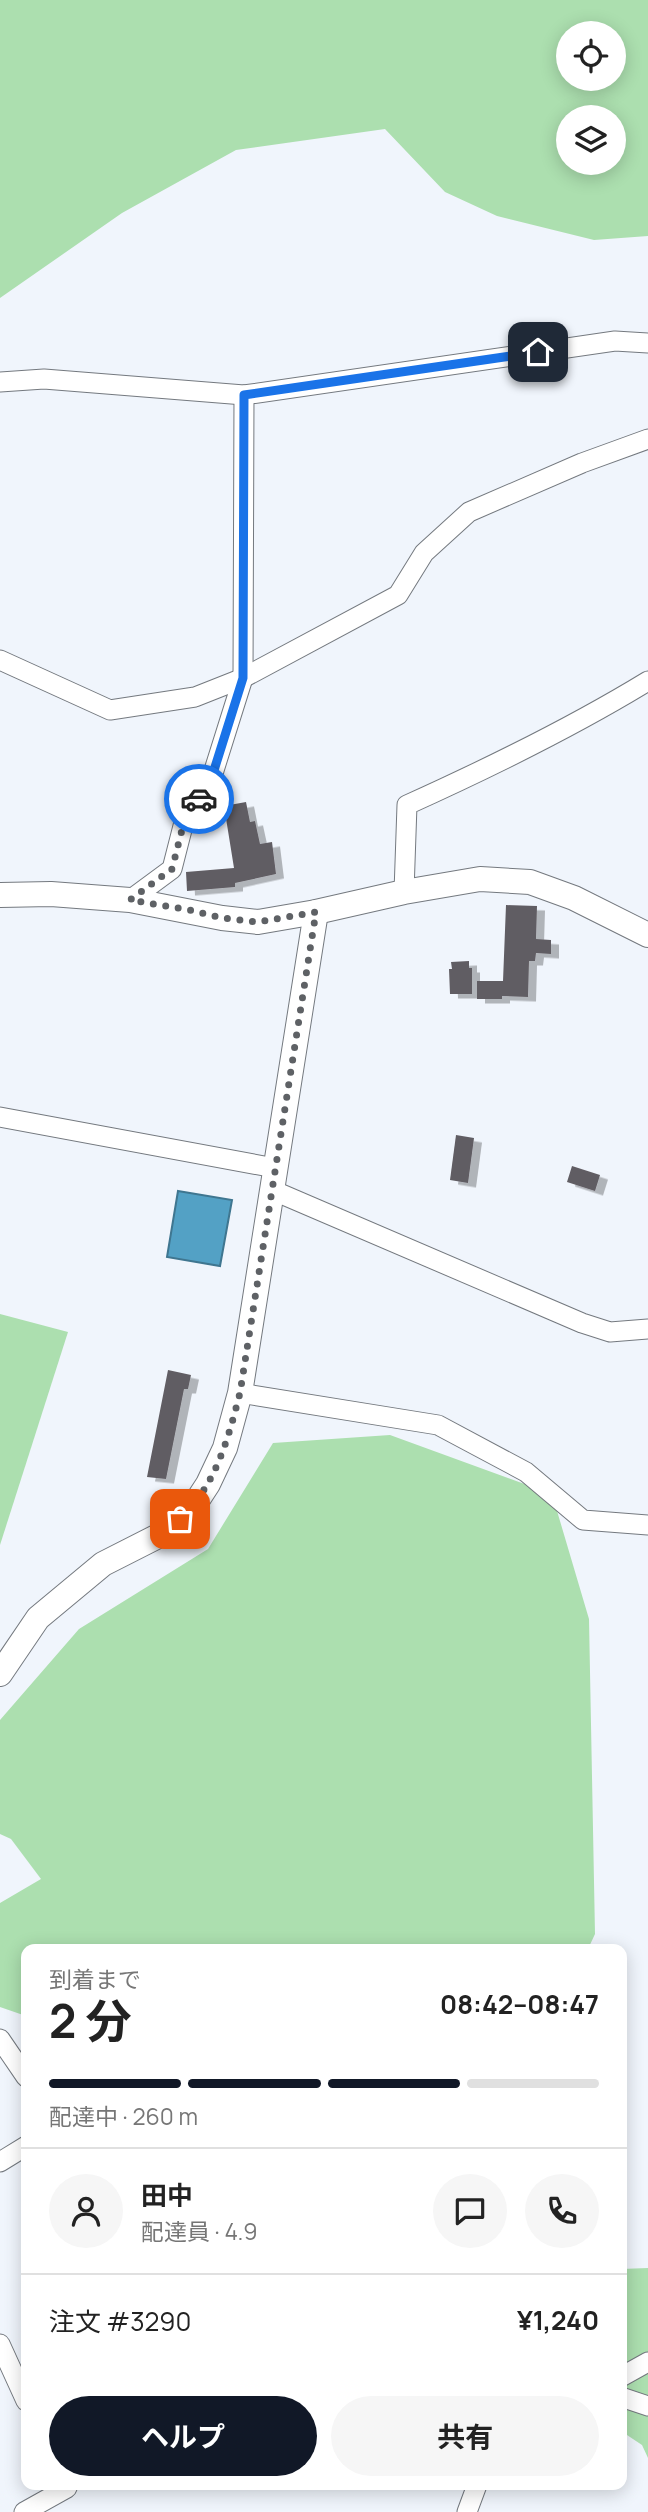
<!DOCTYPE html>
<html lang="ja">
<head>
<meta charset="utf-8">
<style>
	:root { --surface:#fff; --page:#f6f6f6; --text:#222; --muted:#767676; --line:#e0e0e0; --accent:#111827 }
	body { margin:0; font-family:Manrope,"Noto Sans JP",sans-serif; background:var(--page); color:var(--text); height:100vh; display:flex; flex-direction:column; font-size:26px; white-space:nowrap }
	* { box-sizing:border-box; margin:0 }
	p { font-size:23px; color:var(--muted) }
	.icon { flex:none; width:38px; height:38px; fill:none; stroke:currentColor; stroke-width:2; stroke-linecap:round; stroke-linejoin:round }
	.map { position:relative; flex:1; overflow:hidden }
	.sheet { position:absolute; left:21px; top:1944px; width:606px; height:546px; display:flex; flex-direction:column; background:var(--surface); border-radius:14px; box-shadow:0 4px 18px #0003 }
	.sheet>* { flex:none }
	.controls { position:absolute; left:556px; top:21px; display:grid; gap:14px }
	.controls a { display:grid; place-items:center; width:70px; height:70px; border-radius:50%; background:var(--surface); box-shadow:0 4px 18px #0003; font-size:35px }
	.pin { position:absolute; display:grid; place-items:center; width:60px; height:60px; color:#fff; margin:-30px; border-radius:14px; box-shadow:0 4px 10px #0006 }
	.courier { position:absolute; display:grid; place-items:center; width:70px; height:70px; margin:-35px; border:5px solid #1a73e8; border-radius:50%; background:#fff; color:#222; box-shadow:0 2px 9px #0007 }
	.summary em { font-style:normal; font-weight:700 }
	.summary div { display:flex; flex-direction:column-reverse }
	.summary { display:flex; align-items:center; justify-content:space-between; height:119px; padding:0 28px }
	h1 { font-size:46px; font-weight:700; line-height:52px }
	.bar { display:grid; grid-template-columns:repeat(4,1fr); gap:10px 7px; align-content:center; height:84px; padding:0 28px }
	.bar i { height:9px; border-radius:5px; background:var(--line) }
	.bar .on { background:var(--accent) }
	.bar p { grid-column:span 4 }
	.line { display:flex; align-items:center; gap:18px; padding:0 28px; border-top:2px solid var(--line) }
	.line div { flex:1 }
	.round { display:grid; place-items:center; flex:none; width:74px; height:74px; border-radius:37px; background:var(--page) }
	.primary-button { display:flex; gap:14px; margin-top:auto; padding:14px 28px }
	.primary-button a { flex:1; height:80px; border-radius:42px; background:var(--accent); color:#fff; font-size:28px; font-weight:700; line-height:80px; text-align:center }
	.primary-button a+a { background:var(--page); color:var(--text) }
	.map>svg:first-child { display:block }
	.green { fill:#acdfaf; fill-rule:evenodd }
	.water { fill:#53a1c5; stroke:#3f7690; stroke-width:2 }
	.building { fill:#615d63; filter:url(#shadow) }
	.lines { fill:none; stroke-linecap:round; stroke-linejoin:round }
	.minor-casing { stroke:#74797f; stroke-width:21 }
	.tertiary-casing { stroke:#74797f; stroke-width:26 }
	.minor { stroke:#fff; stroke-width:19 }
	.tertiary { stroke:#fff; stroke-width:24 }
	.done { stroke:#5e6165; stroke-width:7; stroke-dasharray:0 12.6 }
	.route { stroke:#1a73e8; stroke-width:9 }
</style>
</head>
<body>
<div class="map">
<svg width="648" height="2512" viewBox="0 0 648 2512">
	<defs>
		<filter id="shadow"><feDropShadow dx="8" dy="4.5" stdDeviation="0" flood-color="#0004"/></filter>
	</defs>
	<rect width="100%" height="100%" fill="#f0f5fc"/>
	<g class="green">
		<path d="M0,0h648v236l-54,4 -97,-24 -52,-24 -60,-63 -149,21 -114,63 -122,85zM614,33v46h-45v-46zM614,117v46h-45v-46z"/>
		<path d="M0,1314l68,18 -68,213z"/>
		<path d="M390,1435l162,59 37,125 6,315 -7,15 -562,1v66l-26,-9v-104l41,-24 -30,-40 -11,-5v-114l79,-91 129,-80 65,-106z"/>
		<path d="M648,2268v190l-6,-13 -21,-14v-162z"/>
	</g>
	<path class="water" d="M178,1191l54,9 -12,66 -53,-9z"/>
	<g class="building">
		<path d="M246,802l4,20 5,-1 5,23 12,-2 4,32 -41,9v4l-48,4 -1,-19 48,-4 -10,-62z"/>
		<path d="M506,905l31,1 -1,33 15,1v14l-15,-1 -1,8h-6l-1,36 -26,-1v3h-25v-18h26z"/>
		<path d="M469,961v7h3v26h-22l-1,-25h3l-1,-7z"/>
		<path d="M456,1135l18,3 -6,45 -18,-3z"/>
		<path d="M572,1166l28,9 -5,16 -28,-9z"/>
		<path d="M168,1370l23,5 -3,14h-4l-18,90 -19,-2z"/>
	</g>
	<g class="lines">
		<g class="minor-casing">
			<g id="minor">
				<path d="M0,382l44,-3 200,16 371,-54 33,2"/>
				<path d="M0,660l110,50 85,-13 48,-19 155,-83 26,-42 45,-41 113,-49 66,-24"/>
				<path d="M404,892l3,-87c82,-37 164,-77 241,-124"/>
				<path d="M130,900l42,-31 12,-47 26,-39 33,-105 1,-283"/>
				<path d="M0,1117l275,51"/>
				<path d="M272,1190l310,133 28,9 38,-3"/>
				<path d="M240,1393l198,32 88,47 57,48 65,5"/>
				<path d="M0,2039l26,38"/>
				<path d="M0,2162l26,-16"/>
				<path d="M0,2344l26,57"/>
				<path d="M621,2377l27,-15"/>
				<path d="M621,2397l27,9"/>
				<path d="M24,2512l43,-24 -2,-3"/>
				<path d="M467,2512l10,-27"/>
			</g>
		</g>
		<g class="tertiary-casing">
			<g id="tertiary">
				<path d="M0,895l51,-1 79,6 92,18 36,4 58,-10 88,-20 76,-13 50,3 44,16 74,37"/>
				<path d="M0,1674l38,-56 65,-54 65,-33 25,-24 15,-23 17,-36 15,-55 76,-481"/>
			</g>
		</g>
		<use href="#minor" class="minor"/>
		<use href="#tertiary" class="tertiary"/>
	</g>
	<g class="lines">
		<path class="done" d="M180,1519c36,-34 48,-80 60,-126l76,-481 -58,10 -36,-4 -32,-8 -60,-10 42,-31 12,-47 15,-23"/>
		<path class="route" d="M199,799l11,-16 33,-105 1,-283 294,-43"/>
	</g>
</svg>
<div class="controls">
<a><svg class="icon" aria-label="locate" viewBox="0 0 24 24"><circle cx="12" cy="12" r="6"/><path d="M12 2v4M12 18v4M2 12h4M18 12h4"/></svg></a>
<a><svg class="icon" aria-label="layers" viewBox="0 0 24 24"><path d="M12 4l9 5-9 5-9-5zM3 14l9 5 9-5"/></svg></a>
</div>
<div class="pin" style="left:180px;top:1519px;background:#ea580c"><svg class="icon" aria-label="bag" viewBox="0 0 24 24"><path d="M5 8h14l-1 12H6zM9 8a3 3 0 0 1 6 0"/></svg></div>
<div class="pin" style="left:538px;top:352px;background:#1f2937"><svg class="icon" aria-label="home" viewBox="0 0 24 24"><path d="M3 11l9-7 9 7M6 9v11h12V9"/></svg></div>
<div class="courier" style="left:199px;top:799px"><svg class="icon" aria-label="car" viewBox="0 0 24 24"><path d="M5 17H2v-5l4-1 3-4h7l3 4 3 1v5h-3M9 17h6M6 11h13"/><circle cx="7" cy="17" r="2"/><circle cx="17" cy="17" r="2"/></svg></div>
<section class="sheet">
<div class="summary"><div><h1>2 分</h1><p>到着まで</p></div><em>08:42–08:47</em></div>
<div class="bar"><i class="on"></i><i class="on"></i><i class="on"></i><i></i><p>配達中 · 260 m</p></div>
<div class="line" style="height:126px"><a class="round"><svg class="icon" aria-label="person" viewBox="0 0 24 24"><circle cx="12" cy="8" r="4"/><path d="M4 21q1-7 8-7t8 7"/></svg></a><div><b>田中</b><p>配達員 · 4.9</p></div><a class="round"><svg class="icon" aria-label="chat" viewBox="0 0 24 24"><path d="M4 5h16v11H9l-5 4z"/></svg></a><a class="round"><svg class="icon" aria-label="phone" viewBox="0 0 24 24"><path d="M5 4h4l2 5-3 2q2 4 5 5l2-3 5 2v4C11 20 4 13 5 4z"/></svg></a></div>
<div class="line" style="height:91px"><div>注文 #3290</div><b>¥1,240</b></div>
<div class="primary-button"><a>ヘルプ</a><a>共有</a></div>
</section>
</div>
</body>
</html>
